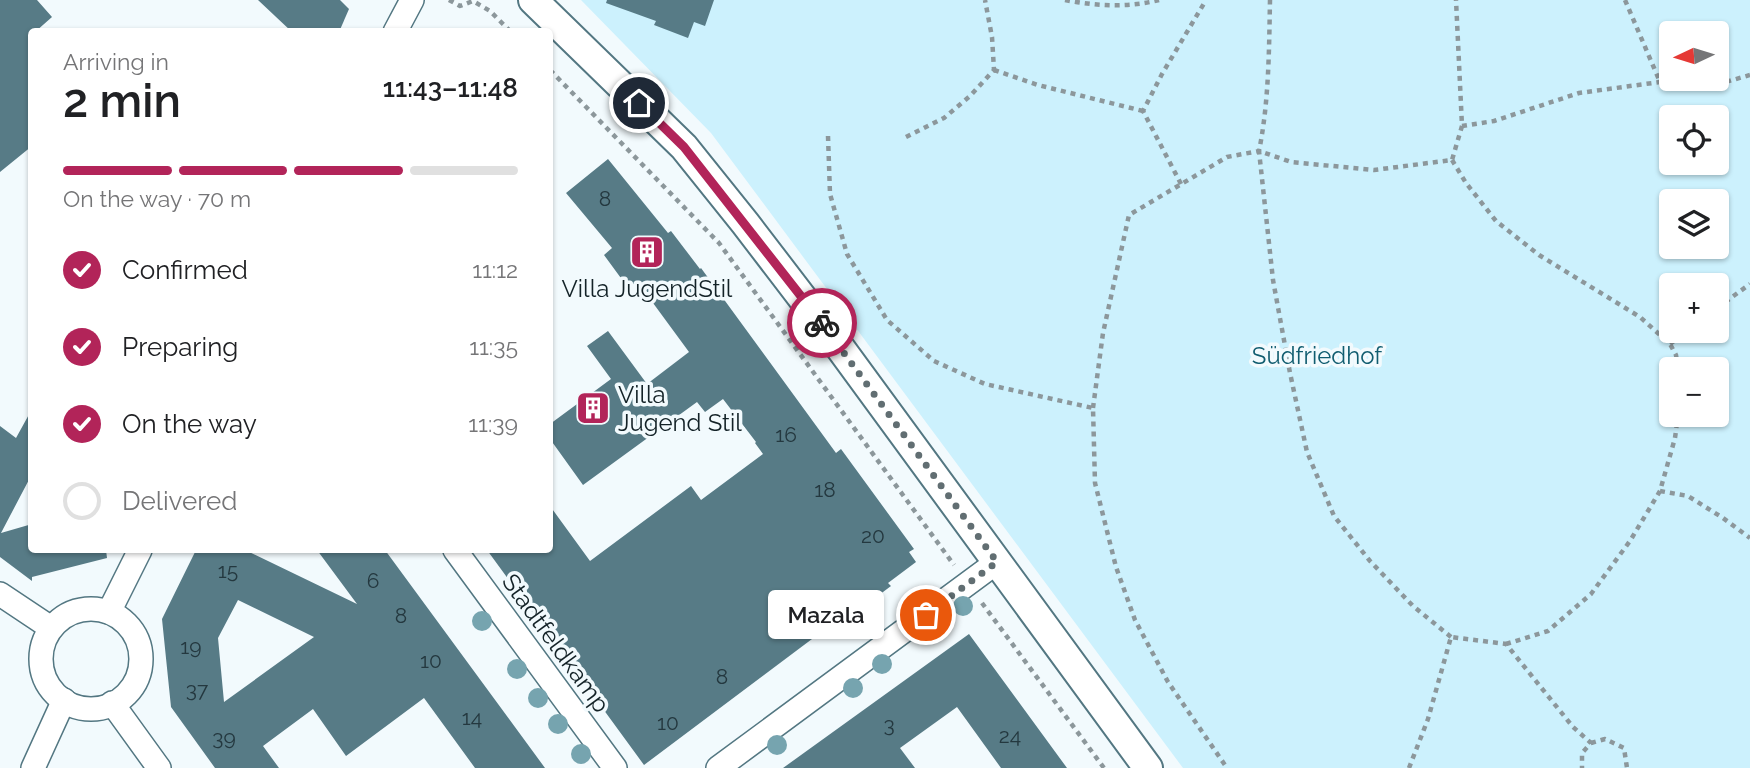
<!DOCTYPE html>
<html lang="en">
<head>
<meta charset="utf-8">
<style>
	:root { --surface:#fff; --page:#f2f2f2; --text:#202124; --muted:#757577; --line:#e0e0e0; --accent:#b22459 }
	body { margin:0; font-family:Raleway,sans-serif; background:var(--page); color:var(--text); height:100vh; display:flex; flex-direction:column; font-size:26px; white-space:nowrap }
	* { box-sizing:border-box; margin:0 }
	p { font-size:23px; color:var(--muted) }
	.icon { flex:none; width:38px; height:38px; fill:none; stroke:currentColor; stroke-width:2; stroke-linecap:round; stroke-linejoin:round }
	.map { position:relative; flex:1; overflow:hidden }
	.side { position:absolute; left:28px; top:28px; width:525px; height:525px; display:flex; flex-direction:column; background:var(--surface); border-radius:7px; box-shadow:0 2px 5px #0004 }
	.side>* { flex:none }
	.needle { width:46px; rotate:266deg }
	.buttons { position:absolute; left:1659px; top:21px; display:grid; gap:14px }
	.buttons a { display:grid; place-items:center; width:70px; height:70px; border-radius:7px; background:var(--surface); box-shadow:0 2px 5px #0004; font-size:35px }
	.pin { position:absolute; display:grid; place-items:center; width:60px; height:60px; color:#fff; margin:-30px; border:4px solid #fff; border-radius:50%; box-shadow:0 2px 7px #0007 }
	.courier { position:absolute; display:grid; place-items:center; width:70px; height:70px; margin:-35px; border:5px solid #b22459; border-radius:50%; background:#fff; color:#222; box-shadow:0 2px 9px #0007 }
	.bubble { position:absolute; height:49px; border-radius:7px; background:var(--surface); box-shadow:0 2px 5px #0004; font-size:23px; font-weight:600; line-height:49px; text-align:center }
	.summary em { font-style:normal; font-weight:600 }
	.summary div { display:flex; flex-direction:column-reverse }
	.summary { display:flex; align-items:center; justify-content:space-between; height:119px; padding:0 35px }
	h1 { font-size:46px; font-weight:600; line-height:52px }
	.bar { display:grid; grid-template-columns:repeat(4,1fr); gap:10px 7px; align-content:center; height:84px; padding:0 35px }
	.bar i { height:9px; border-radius:5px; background:var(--line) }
	.bar .active { background:var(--accent) }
	.bar p { grid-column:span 4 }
	ol { padding:0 35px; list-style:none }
	li { display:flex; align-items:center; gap:21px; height:77px }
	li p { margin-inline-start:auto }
	li .icon { padding:7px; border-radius:50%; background:var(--accent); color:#fff; stroke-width:4 }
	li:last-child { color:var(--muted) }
	li i { width:38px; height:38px; border:4px solid var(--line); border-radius:50% }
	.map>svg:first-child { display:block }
	.green { fill:#ccf1fd; fill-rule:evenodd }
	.building { fill:#577b86; fill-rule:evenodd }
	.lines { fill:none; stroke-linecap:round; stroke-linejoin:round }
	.minor-casing { stroke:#537782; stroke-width:26 }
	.tertiary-casing { stroke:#537782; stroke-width:32 }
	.path { stroke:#8c979b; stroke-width:4.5; stroke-dasharray:5 5; stroke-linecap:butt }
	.minor { stroke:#fff; stroke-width:23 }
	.tertiary { stroke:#fff; stroke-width:28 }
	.tree { fill:#76a4af }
	.done { stroke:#616e72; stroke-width:7; stroke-dasharray:0 12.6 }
	.route { stroke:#b22459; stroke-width:9 }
	.labels { text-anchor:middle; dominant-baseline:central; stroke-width:7; stroke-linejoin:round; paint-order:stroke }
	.number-label { font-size:21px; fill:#24383f }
	.poi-label { font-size:24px; fill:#132227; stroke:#f2fafd }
	.park-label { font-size:24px; fill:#115d70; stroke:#f2fafd }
	.street-label { font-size:24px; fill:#132227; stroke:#f2fafd }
</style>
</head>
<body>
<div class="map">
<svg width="1750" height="768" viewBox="0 0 1750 768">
	<rect width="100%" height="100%" fill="#f2fafd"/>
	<path class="green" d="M581,0h1169v768h-567l-472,-635zM1671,33h46v46h-46zM1671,117h46v46h-46zM1671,201h46v46h-46zM1671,285h46v46h-46zM1671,369h46v46h-46z"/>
	<g class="building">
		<path d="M0,0h37l15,17 -17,15h-3v114l-32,26z"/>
		<path d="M258,0h82l9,9 -10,23h-47z"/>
		<path d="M607,0h107l-9,26 -11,-4 -6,16 -34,-13 2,-4 -50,-18z"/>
		<path d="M608,159l60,74 3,-2 29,38 1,-1 135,185 5,-4 73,100 -5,3 7,10 -28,21 3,3 -36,27 -3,-4 -208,156 -157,-215h63v-44l40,55 101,-75 10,14 62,-46 -8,-11 1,-1 -33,-43 -18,13 -8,-10 -114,83 -33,-46v-15l61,-45 -24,-33 21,-15 39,53 42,-32 -47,-64 -3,2 -8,-9 -5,4 -22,-30 8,-7 -46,-55z"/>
		<path d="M32,409v65l-31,59 31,-9v26h74l1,8 -75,19v4l-32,-24v-131l16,12z"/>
		<path d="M196,550h49l112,54 -40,-54h68l160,218h-70l-51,-70 -78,58 -33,-47 -50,37 16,22h-64l-44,-61 -9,-88zM238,600l76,37 -90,65 -6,-64z"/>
		<path d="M969,634l98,134h-66l-44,-61 -57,41 15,20h-132z"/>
	</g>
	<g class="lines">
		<g class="minor-casing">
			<g id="minor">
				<path d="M395,32l17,-32"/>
				<path d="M455,550l160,218"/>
				<path d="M0,594l51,34"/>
				<circle cx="91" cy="659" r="50"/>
				<path d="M109,612l31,-62"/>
				<path d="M112,703l47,65"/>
				<path d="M33,768l31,-68"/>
				<path d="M718,768l279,-206"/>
			</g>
		</g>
		<g class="tertiary-casing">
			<path id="tertiary" d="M533,0l151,147 61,76 88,115 315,430"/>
		</g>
		<g class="path">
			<path d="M449,0l11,6 13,-5 17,10 21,21"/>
			<path d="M1065,0c31,6 63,8 94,0"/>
			<path d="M1625,0l35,82"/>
			<path d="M550,70l169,173 235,322"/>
			<path d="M994,70l44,15 105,26"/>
			<path d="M1462,126l32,-5 85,-28 81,-11 62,1 28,-8"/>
			<path d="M828,136l2,58 17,60 40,66 47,41 51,23 108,24 2,75 21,84 19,53 33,62 59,86"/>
			<path d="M906,137l38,-19 26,-22 24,-26 -2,-33 -7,-37"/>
			<path d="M1452,160l14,23 30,38 43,34 101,62 30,27 6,11 2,14"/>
			<path d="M1181,184l-38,-73 19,-37 44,-74"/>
			<path d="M1717,308l33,-24"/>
			<path d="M1670,344l17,-13"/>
			<path d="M1093,408l10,-75 26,-118 98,-58 32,-6c10,-49 10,-101 11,-151"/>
			<path d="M1660,491l28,5 35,22 27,20"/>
			<path d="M982,603l122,165"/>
			<path d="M1451,637l-38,-31 -43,-45 -36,-45 -27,-64 -17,-79 -17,-93 -14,-129 32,11 83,8 78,-10 10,-34 -6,-126"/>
			<path d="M1506,644l42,-13 43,-37 39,-53 30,-50 15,-53 3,-23"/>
			<path d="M1591,743l14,-4 19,9 3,20"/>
			<path d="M1409,768l19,-49 23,-82 55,7 67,83 18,16 -9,10v15"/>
		</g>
		<use href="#minor" class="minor"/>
		<use href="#tertiary" class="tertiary"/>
	</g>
	<g class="tree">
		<circle cx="963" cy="606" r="10"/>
		<circle cx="482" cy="621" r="10"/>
		<circle cx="925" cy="634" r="10"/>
		<circle cx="882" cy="664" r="10"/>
		<circle cx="517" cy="669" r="10"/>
		<circle cx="853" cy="688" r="10"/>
		<circle cx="538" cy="698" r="10"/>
		<circle cx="558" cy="724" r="10"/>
		<circle cx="777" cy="745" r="10"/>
		<circle cx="581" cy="754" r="10"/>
	</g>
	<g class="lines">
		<path class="done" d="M822,323l175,239 -71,53"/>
		<path class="route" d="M639,103l45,44 138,176"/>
	</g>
	<defs>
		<g id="building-square" transform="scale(1.75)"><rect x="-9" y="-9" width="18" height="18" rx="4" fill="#b22459" stroke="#f2fafd"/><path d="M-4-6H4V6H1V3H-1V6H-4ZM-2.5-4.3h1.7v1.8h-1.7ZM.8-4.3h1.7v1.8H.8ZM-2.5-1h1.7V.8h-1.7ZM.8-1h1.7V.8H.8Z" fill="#fff"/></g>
	</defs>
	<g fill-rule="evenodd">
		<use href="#building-square" x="647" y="252"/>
		<use href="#building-square" x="593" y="408"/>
	</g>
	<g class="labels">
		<g class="number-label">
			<text x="605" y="198">8</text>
			<text x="786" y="434">16</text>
			<text x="825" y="489">18</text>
			<text x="873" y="535">20</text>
			<text x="228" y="570">15</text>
			<text x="373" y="580">6</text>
			<text x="401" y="615">8</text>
			<text x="191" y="646">19</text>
			<text x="431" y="660">10</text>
			<text x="722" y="676">8</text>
			<text x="197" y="689">37</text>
			<text x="472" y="717">14</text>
			<text x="668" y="722">10</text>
			<text x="889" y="724">3</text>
			<text x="1010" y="735">24</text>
			<text x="224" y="737">39</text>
		</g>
		<g class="poi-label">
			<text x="647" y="288">Villa JugendStil</text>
			<text x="618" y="394" text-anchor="start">Villa<tspan x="618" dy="28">Jugend Stil</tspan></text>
		</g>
		<g class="park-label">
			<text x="1317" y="355">Südfriedhof</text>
		</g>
		<g class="street-label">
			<text transform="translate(556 643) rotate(54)">Stadtfeldkamp</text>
		</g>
	</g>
</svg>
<div class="buttons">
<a><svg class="needle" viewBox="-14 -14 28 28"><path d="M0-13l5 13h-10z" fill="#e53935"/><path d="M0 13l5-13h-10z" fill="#757577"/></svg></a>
<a><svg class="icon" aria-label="locate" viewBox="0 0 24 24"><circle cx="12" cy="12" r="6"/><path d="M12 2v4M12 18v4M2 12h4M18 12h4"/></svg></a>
<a><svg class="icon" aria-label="layers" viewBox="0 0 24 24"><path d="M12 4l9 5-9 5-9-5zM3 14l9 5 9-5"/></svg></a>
<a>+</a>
<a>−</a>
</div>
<div class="pin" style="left:926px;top:615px;background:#ea580c"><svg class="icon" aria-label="bag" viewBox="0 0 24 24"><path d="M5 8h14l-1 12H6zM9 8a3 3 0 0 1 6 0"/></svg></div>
<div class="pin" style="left:639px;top:103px;background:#1f2937"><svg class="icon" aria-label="home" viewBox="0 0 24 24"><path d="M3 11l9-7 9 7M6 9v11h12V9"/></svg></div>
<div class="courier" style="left:822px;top:323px"><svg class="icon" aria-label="bike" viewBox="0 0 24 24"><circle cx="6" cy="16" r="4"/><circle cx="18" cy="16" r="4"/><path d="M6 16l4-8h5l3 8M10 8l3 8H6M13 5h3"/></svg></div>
<div class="bubble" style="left:768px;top:590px;width:116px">Mazala</div>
<section class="side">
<div class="summary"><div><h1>2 min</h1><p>Arriving in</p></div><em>11:43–11:48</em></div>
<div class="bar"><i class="active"></i><i class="active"></i><i class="active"></i><i></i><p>On the way · 70 m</p></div>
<ol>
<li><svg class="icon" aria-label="check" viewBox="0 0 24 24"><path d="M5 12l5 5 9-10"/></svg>Confirmed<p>11:12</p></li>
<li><svg class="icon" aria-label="check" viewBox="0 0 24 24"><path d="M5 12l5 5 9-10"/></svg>Preparing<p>11:35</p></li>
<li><svg class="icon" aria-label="check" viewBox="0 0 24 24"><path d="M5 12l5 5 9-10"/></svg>On the way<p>11:39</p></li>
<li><i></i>Delivered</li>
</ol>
</section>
</div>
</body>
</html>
